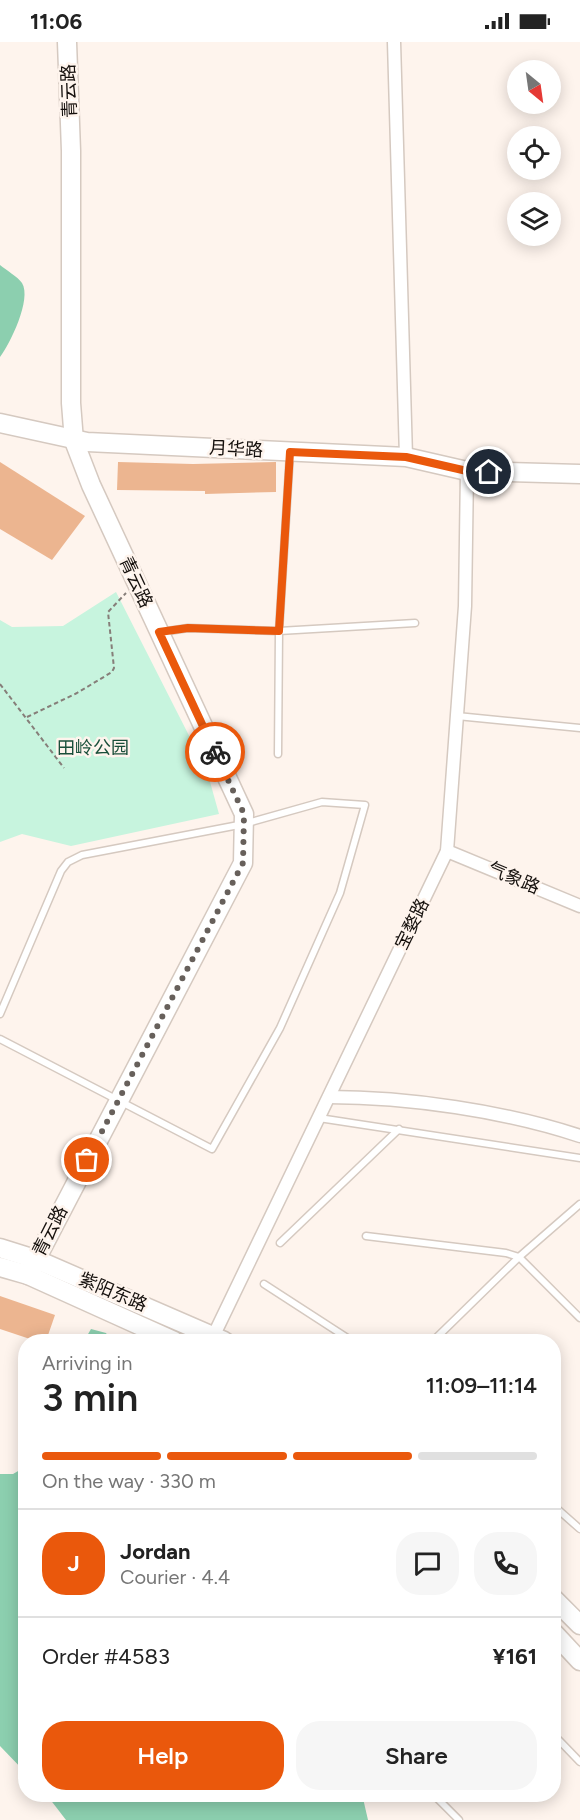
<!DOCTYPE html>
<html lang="en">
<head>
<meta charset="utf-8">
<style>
	:root { --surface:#fff; --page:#f6f6f6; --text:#222; --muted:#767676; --line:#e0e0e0; --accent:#ea580c }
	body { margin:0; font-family:Figtree,"Noto Sans SC",sans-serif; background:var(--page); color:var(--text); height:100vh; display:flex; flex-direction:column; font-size:22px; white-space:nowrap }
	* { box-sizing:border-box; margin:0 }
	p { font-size:20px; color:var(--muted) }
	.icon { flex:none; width:33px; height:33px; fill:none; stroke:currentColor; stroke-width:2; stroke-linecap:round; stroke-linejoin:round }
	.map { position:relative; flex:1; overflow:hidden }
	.drawer { position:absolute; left:18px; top:1292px; width:543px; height:468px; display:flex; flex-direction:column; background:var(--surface); border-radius:24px; box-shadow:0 3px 15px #0003 }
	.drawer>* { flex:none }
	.needle { width:39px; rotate:151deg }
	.tools { position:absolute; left:507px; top:18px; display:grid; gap:12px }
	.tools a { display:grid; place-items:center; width:54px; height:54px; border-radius:50%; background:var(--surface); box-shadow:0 3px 15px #0003; font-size:30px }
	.pin { position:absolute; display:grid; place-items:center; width:51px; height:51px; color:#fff; margin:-26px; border:3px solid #fff; border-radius:50%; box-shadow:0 2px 6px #0007 }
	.courier { position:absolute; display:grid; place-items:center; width:60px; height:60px; margin:-30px; border:4px solid #ea580c; border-radius:50%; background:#fff; color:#222; box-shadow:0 2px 8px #0007 }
	.headline em { font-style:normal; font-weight:600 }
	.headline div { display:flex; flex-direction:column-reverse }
	.headline { display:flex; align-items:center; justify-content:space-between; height:102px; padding:0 24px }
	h1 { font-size:39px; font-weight:600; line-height:45px }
	.bar { display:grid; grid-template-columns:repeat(4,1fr); gap:9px 6px; align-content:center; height:72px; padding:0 24px }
	.bar i { height:8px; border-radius:4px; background:var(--line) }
	.bar .on { background:var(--accent) }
	.bar p { grid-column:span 4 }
	.line { display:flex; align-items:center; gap:15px; padding:0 24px; border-top:2px solid var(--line) }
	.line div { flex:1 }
	.round { display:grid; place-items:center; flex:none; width:63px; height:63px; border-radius:24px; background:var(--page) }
	.action { display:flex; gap:12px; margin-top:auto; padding:12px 24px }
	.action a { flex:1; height:69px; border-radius:24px; background:var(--accent); color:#fff; font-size:24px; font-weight:600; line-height:69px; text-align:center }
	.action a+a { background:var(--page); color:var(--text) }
	.status { display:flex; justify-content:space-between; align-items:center; height:42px; padding:0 30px; background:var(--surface); direction:ltr }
	.status svg { height:16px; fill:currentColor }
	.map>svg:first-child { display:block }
	.green { fill:#c7f4de }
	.forest { fill:#8ccfaf }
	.building { fill:#ecb590 }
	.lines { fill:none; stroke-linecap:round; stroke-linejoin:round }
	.lane-casing { stroke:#d5c9c0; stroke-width:9 }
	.street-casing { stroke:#d5c9c0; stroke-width:15 }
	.secondary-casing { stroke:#d5c9c0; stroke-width:21 }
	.path { stroke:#867e79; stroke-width:2; stroke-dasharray:4.5 3; stroke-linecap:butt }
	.lane { stroke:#fff; stroke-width:6 }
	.street { stroke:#fff; stroke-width:12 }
	.secondary { stroke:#fff; stroke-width:18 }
	.done { stroke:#67605b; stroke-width:6; stroke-dasharray:0 10.8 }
	.route { stroke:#ea580c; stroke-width:8 }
	.labels { text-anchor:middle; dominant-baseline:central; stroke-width:5; stroke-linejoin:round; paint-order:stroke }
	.street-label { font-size:18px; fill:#15100d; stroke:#fef4ed }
	.park-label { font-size:18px; fill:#1a4f3a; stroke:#fef4ed }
</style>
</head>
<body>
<div class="status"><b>11:06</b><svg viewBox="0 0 49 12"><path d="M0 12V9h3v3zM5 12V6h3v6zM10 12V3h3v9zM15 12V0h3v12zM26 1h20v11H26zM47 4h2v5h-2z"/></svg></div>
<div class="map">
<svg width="580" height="1778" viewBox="0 0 580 1778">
	<rect width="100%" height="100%" fill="#fef4ed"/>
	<path class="green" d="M116,550l91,179 12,43 -148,32 -49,-12 -22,8v-222l12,7 51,-1z"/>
	<g class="forest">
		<path d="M0,223c6,5 18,12 22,18 10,16 -12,61 -22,74z"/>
		<path d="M91,1287l15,4 5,8h-27z"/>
		<path d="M25,1425l1,305h-1l-25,-26v-272h13z"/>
		<path d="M46,1752h316l6,26h-302z"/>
	</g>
	<g class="building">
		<path d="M0,420l85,54 -33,44 -52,-31z"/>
		<path d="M118,420l75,2 83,-2v30l-71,2v-3l-88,-1z"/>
		<path d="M0,1254l55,19 -9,26h-10l-36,-12z"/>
	</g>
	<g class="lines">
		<g class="lane-casing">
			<g id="lane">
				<path d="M161,590l27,-4 91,3 136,-8"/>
				<path d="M457,674l123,12"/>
				<path d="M278,712l1,-123 11,-178"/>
				<path d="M0,972l61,-143 7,-9 14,-7 162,-31 78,-22 43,3 -25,88 -60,135 -68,121 -212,-110"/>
				<path d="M319,1076l261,40"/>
				<path d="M366,1194l140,17 13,4 61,61"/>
				<path d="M280,1201l119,-114"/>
				<path d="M264,1242l88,57"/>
				<path d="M433,1299l86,-84 61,-53"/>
				<path d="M554,1464l26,23"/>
				<path d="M554,1693l26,27"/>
				<path d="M433,1752l26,26"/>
			</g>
		</g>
		<g class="street-casing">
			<g id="street">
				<path d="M394,0l12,415"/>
				<path d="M447,809l133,55"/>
				<path d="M329,1055c78,0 176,14 251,39"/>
				<path d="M211,1299l236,-490 18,-245 2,-135"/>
			</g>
		</g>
		<g class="secondary-casing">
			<g id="secondary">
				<path d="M0,381l87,19 319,15 61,14 113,3"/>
				<path d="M0,1206l35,11 189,82"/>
				<path d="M0,1225l28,8 146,66"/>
				<path d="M28,1233l215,-412 1,-49 -153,-329 -17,-44 -3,-38v-252l-4,-109"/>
				<path d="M554,1557l26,26"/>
				<path d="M554,1591l26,28"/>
			</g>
		</g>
		<g class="path">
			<path d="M0,642l64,84"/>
			<path d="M27,675l50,-24 35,-21 2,-4 -6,-56 18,-19"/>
		</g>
		<use href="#lane" class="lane"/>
		<use href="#street" class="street"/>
		<use href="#secondary" class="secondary"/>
	</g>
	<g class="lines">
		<path class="done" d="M87,1118l156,-297 1,-49 -29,-62"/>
		<path class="route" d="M215,710l-56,-120 29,-4 91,3 11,-179 116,5 61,14 22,1"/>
	</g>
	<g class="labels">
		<g class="street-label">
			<text transform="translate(69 49) rotate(-92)">青云路</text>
			<text transform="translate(236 407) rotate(3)">月华路</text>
			<text transform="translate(136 540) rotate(65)">青云路</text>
			<text transform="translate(514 836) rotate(23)">气象路</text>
			<text transform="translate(412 882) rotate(-64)">宝婺路</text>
			<text transform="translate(50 1189) rotate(-63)">青云路</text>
			<text transform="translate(113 1250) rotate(23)">紫阳东路</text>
		</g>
		<g class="park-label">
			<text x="93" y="706">田岭公园</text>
		</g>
	</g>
</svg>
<div class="tools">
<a><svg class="needle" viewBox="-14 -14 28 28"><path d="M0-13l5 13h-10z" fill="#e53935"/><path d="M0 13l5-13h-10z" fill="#767676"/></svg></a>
<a><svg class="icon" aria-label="locate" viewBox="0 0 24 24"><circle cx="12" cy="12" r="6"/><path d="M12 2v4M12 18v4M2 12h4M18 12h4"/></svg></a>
<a><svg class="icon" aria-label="layers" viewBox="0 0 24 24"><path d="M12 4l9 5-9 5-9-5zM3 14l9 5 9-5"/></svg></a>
</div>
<div class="pin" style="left:87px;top:1118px;background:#ea580c"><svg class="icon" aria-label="bag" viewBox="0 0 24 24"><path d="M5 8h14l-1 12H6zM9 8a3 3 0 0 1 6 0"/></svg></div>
<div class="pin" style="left:489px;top:430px;background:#1f2937"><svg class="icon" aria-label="home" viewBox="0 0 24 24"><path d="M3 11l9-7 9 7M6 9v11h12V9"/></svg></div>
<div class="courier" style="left:215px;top:710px"><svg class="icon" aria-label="bike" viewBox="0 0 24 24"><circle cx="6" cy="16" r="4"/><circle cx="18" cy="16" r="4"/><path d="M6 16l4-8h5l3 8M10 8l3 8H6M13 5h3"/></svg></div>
<section class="drawer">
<div class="headline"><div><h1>3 min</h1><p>Arriving in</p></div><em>11:09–11:14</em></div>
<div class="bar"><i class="on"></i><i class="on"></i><i class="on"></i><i></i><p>On the way · 330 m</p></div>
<div class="line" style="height:108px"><b class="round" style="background:var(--accent);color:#fff">J</b><div><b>Jordan</b><p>Courier · 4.4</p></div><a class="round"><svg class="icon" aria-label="chat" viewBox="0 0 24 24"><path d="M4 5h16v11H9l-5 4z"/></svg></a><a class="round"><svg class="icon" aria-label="phone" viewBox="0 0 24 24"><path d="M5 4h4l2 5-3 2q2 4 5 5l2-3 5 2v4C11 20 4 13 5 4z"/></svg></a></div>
<div class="line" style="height:78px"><div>Order #4583</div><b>¥161</b></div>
<div class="action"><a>Help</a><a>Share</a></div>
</section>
</div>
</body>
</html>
